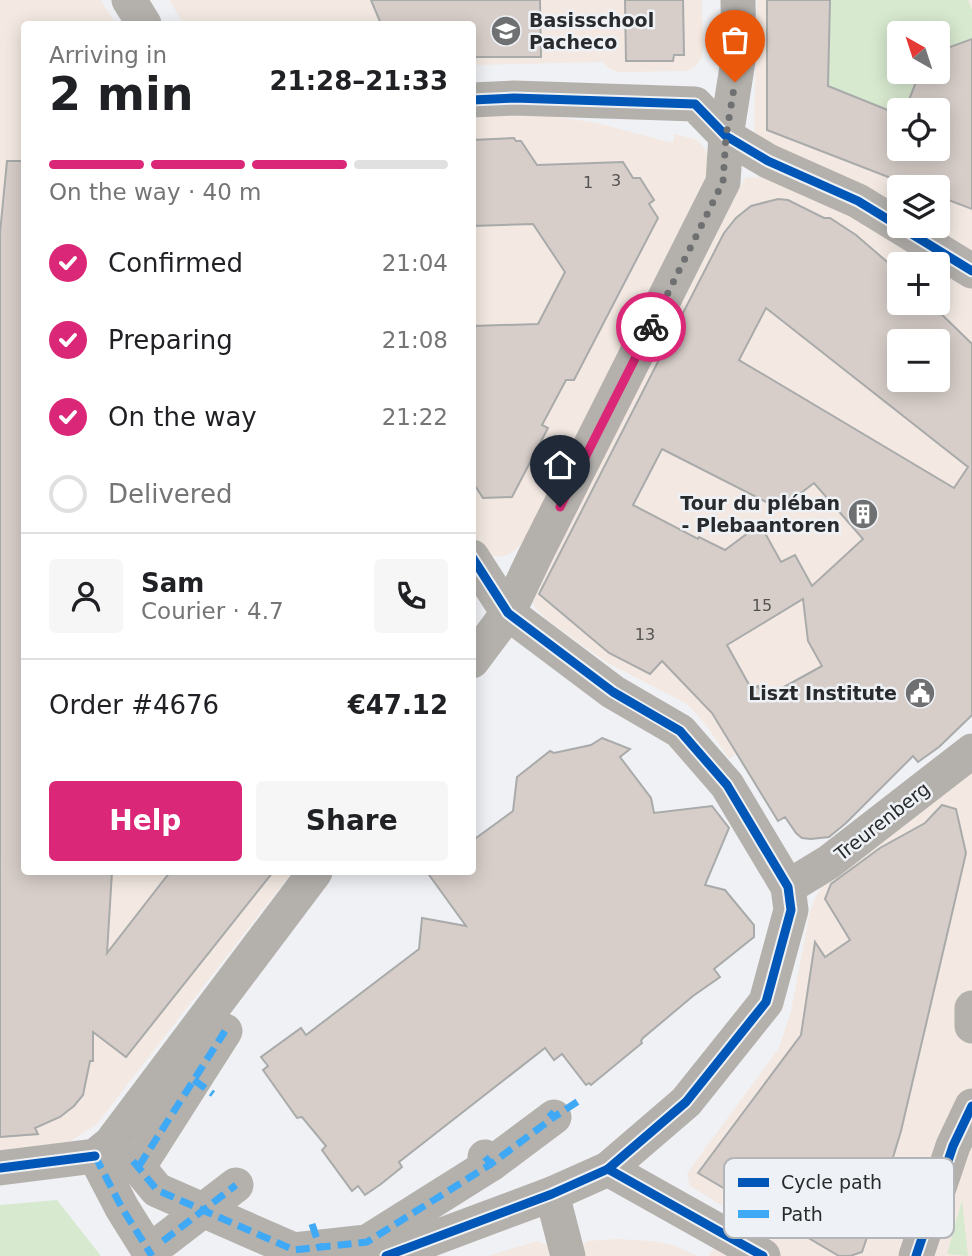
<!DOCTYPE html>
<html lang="en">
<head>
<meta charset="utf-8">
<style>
	:root { --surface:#fff; --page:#f6f6f6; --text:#202124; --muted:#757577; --line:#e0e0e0; --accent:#db2777 }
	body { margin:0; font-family:"DejaVu Sans",sans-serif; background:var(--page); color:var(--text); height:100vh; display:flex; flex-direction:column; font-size:26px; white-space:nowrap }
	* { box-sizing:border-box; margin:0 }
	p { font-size:23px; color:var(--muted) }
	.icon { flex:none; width:38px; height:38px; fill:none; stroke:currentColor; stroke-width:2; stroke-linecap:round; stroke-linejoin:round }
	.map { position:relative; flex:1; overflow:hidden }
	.drawer { position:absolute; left:21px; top:21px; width:455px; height:854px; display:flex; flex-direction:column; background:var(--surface); border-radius:7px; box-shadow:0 4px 18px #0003 }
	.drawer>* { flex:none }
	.needle { width:46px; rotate:321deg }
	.tools { position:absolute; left:887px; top:21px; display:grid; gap:14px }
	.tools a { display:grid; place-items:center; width:63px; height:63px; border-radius:7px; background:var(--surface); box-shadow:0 4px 18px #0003; font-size:35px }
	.pin { position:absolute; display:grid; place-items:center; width:60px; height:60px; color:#fff; margin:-72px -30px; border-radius:50% 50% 50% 0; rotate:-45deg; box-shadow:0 0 7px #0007 }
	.pin .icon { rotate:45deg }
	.courier { position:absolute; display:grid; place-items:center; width:70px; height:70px; margin:-35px; border:5px solid #db2777; border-radius:50%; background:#fff; color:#222; box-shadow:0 2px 9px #0007 }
	.headline em { font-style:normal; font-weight:700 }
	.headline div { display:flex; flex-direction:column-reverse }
	.headline { display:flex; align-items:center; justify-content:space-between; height:119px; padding:0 28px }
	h1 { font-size:46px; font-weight:700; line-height:52px }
	.bar { display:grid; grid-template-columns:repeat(4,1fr); gap:10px 7px; align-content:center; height:84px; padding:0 28px }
	.bar i { height:9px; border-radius:5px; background:var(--line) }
	.bar .active { background:var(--accent) }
	.bar p { grid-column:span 4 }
	.line { display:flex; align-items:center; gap:18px; padding:0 28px; border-top:2px solid var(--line) }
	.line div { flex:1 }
	.round { display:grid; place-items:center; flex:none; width:74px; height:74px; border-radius:7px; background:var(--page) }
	ol { padding:0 28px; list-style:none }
	li { display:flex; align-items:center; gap:21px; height:77px }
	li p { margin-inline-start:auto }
	li .icon { padding:7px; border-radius:50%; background:var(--accent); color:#fff; stroke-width:4 }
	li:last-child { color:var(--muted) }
	li i { width:38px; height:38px; border:4px solid var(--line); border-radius:50% }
	.button { display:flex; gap:14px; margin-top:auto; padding:14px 28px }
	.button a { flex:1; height:80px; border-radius:7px; background:var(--accent); color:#fff; font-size:28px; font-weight:700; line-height:80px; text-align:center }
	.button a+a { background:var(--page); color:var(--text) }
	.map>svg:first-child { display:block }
	.commercial { fill:#f3e9e2; fill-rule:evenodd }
	.green { fill:#d7e9cf }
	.building { fill:#d7cec9; stroke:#a9aaaa; stroke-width:2; fill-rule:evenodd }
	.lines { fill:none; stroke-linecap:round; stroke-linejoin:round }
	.minor { stroke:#b4b1ad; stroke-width:35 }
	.quiet { stroke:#3fa9f5; stroke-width:7; stroke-dasharray:14 7; stroke-linecap:butt }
	.cycleway-casing { stroke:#eef1f5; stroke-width:13 }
	.cycleway { stroke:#0057b8; stroke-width:9 }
	.done { stroke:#6e7071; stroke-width:7; stroke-dasharray:0 12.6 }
	.route { stroke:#db2777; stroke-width:9 }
	.labels { text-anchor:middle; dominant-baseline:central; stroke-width:5; stroke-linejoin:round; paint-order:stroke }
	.number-label { font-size:16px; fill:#545352 }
	.poi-label { font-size:19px; font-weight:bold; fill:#282a2b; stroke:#eef1f5; text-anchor:end }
	.street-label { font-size:19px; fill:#282a2b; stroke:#eef1f5 }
	.key { fill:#eef1f5; stroke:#b3b5b8; stroke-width:2 }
	.key-label { font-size:19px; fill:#282a2b }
</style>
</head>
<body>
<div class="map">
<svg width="972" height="1256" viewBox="0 0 972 1256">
	<rect width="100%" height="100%" fill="#eff1f4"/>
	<g class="commercial">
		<path d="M0,0h101l15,24h-92v848h268l-195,252 -28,18 -69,9z"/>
		<path d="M169,0h533l1,49 -2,10 -6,8 -8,4 -67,1 -8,-2 -10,-8 -129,3 -1,-41h-288z"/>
		<path d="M757,0h215v640h-66l-177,119 -22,-33 -20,-22 -81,-42 -56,-40 -14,-13 -3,-5 -9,-63 -11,11 -11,5 -13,-2 -16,-10 -1,-433 80,4 45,7 76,20 2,-9 22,6 6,6 29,54 12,-20 3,-3 11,1 12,-29 -16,-14zM900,33h38v39h-38zM900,110h38v39h-38zM900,187h38v39h-38zM900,264h38v39h-38zM900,341h38v39h-38z"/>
		<path d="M972,763v493h-263l25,-43 -44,-27 -3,-13 92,-125 12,-37 18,-95 6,-18 14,-24z"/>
		<path d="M617,1239l35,2 21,4 25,11h-119l2,-9 6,-6z"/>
		<path d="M538,1241l13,6 6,9h-70z"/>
	</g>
	<g class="green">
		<path d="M830,0h138l4,10v29l-22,8 -12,13v-27h-38v39h26l-10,10 -11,28h-5l-1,5 -71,-29z"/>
		<path d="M57,1200l44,56h-101v-51z"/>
		<path d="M962,1200l6,56 -21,-2z"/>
	</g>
	<g class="building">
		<path d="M371,0h169l1,57h-69v-33h-91z"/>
		<path d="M625,0h58l1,55h-10l-1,6h-47z"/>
		<path d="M767,0h63l-2,86 72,29v34h38v-39h-33l11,-28 10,-10h12v-12l12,-13 22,-8v170l-34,-13v-9h-24l-147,-57z"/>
		<path d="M514,138l2,3h5l16,24 86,-3 10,16h7l14,22 -5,4 9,14 -84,162h-8l-24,45 6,3 -36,69 -29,1 -11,-17v-155l66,-2 27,-52 -32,-48 -61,2v-86z"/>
		<path d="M7,161h17v711h88l-5,81 63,-81h103l-147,185 -33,-25v29h-3l-7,34 -9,11 -14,11 -25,11 3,6 -38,3v-904z"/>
		<path d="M778,199l10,1 36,18h6l26,17 44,38v30h30l42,41v371l-33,32 -21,15 -5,-6 -67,67 -17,14 -18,2 -9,-1 -6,-5 -11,-16 -7,4 -66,-108 -50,-52 -12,13 -41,-21 -70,-59 185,-361 12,-15 15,-12zM766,308l202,159 -14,21 -215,-128zM900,341h38v39h-38zM662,449l118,60 34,-26 49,56 -51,47 -17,-31 -14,7 -21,-38 -35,26 -26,-13 -1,2 -65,-34zM803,599l5,42 14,25 -58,32 -6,-12 -6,4 -25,-45z"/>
		<path d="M602,738l28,11 -10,8 31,41 3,15 58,-7 17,22 -24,57 20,5 29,35v12l-40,32 6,8 -27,19 -50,42 -2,3 1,2 -51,42 -2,-2 -3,2 -24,-31 -8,6 -9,-12 -146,114 3,5 -21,17 -16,11 -7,-9 -6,5 -30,-41 4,-4 -24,-29 -5,1 -34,-48 5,-4 -7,-9 40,-29 5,7 113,-86 3,-31 44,8 -39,-54h45v-31l41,-30 4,-34 33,-26 4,2 37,-8z"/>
		<path d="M942,805l14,4 10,44 -16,69 -49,209 -17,56 -22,65 -12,4h-11l-141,-83 103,-138 14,-93 10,15 25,-17 -25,-41 6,-15 49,-36 45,-25z"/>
	</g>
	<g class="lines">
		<g class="minor">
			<path d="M129,0l15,24"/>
			<path d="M472,100l42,-2 181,6 31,32 42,25 90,40 114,70"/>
			<path d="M472,661l36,-48 27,-57 188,-374 3,-46 13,-81 -1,-55"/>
			<path d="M788,887l41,-25 143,-111"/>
			<path d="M972,1008v18"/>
			<path d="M95,1156l27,52 30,48"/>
			<path d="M485,1157l6,7 63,-47"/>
			<path d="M133,1161l24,29 137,60 73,-8 124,-78"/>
			<path d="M139,1166l86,-135"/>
			<path d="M0,1168l95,-12 16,-13 204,-271"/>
			<path d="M608,1169l155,87"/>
			<path d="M552,1194l16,62"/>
			<path d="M163,1241l73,-56"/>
			<path d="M386,1256l166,-62 56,-25 78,-67 80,-100 25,-92 -3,-23 -61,-102 -47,-54 -67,-39 -105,-79 -36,-56"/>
			<path d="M916,1256l37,-110 19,-40"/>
		</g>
		<g class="quiet">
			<path d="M194,1080l19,14"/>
			<path d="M549,1112l5,5 26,-17"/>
			<path d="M95,1156l27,52 30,48"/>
			<path d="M485,1157l6,7 63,-47"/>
			<path d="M133,1161l24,29 137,60 73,-8 124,-78"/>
			<path d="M139,1166l86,-135"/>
			<path d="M312,1224l8,24"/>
			<path d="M163,1241l73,-56"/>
		</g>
		<g class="cycleway-casing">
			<g id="cycleway">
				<path d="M472,100l42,-2 181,6 31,32 42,25 90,40 114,70"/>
				<path d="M0,1168l95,-12"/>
				<path d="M608,1169l155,87"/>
				<path d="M386,1256l166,-62 56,-25 78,-67 80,-100 25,-92 -3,-23 -61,-102 -47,-54 -67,-39 -105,-79 -36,-56"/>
				<path d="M916,1256l37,-110 19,-40"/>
			</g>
		</g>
		<use href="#cycleway" class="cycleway"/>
	</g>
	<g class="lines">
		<path class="done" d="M651,327l72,-145 3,-46 9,-54"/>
		<path class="route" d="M560,507l91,-180"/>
	</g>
	<defs>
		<g id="school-disc" transform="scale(1.575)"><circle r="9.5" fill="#6e7071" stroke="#eef1f5"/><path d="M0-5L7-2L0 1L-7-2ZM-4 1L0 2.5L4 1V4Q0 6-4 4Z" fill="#fff"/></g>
		<g id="building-disc" transform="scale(1.575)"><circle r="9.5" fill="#6e7071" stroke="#eef1f5"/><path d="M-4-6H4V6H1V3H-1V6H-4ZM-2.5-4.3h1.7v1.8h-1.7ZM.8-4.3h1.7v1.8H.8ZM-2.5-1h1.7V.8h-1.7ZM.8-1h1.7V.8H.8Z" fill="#fff"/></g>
		<g id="civic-disc" transform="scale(1.575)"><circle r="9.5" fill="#6e7071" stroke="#eef1f5"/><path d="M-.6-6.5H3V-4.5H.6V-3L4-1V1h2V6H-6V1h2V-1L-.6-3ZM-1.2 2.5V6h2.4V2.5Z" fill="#fff"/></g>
	</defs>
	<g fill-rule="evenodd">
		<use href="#school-disc" x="506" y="31"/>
		<use href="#building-disc" x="863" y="514"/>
		<use href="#civic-disc" x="920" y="693"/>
	</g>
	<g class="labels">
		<g class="number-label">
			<text x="616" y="180">3</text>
			<text x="588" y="182">1</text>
			<text x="762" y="605">15</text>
			<text x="645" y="634">13</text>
		</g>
		<g class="poi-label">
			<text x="529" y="20" text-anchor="start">Basisschool<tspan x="529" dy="22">Pacheco</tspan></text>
			<text x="840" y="503">Tour du pléban<tspan x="840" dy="22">- Plebaantoren</tspan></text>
			<text x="897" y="693">Liszt Institute</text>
		</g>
		<g class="street-label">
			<text transform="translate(882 821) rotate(-38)">Treurenberg</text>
		</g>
	</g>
	<rect x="724" y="1158" width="230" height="80" rx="10" class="key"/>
	<rect x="738" y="1178" width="31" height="9" fill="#0057b8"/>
	<rect x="738" y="1210" width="31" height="8" fill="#3fa9f5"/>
	<g class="key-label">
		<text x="781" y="1189">Cycle path</text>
		<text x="781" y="1221">Path</text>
	</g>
</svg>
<div class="tools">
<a><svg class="needle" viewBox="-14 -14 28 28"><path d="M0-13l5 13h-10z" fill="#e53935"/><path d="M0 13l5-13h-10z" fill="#757577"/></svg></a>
<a><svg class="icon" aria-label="locate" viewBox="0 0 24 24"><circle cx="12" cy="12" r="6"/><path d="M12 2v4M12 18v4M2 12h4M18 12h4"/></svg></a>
<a><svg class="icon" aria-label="layers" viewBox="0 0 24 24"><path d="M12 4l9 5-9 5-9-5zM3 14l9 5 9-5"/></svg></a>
<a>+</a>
<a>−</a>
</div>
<div class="pin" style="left:735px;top:82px;background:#ea580c"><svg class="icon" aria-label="bag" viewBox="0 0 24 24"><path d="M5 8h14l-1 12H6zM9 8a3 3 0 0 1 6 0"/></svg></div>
<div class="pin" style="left:560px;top:507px;background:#1f2937"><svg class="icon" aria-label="home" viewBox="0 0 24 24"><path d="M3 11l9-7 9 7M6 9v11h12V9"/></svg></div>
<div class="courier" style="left:651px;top:327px"><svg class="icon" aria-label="bike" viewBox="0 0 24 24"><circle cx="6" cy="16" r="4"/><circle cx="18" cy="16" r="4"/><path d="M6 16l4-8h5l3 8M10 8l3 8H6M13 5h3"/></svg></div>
<section class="drawer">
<div class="headline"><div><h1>2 min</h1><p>Arriving in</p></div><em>21:28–21:33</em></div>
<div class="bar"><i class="active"></i><i class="active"></i><i class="active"></i><i></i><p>On the way · 40 m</p></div>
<ol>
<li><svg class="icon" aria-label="check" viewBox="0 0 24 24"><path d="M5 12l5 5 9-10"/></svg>Confirmed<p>21:04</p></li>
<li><svg class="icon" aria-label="check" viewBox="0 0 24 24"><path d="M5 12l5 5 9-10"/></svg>Preparing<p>21:08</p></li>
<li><svg class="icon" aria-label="check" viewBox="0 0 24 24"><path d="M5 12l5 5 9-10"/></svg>On the way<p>21:22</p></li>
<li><i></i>Delivered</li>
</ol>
<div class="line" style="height:126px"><a class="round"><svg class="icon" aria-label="person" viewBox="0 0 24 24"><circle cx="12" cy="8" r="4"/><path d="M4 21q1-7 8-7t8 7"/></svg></a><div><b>Sam</b><p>Courier · 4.7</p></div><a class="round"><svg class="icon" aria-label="phone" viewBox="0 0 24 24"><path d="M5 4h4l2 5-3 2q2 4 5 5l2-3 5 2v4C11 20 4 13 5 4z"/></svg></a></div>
<div class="line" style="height:91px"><div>Order #4676</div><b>€47.12</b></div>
<div class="button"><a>Help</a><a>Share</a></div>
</section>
</div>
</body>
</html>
